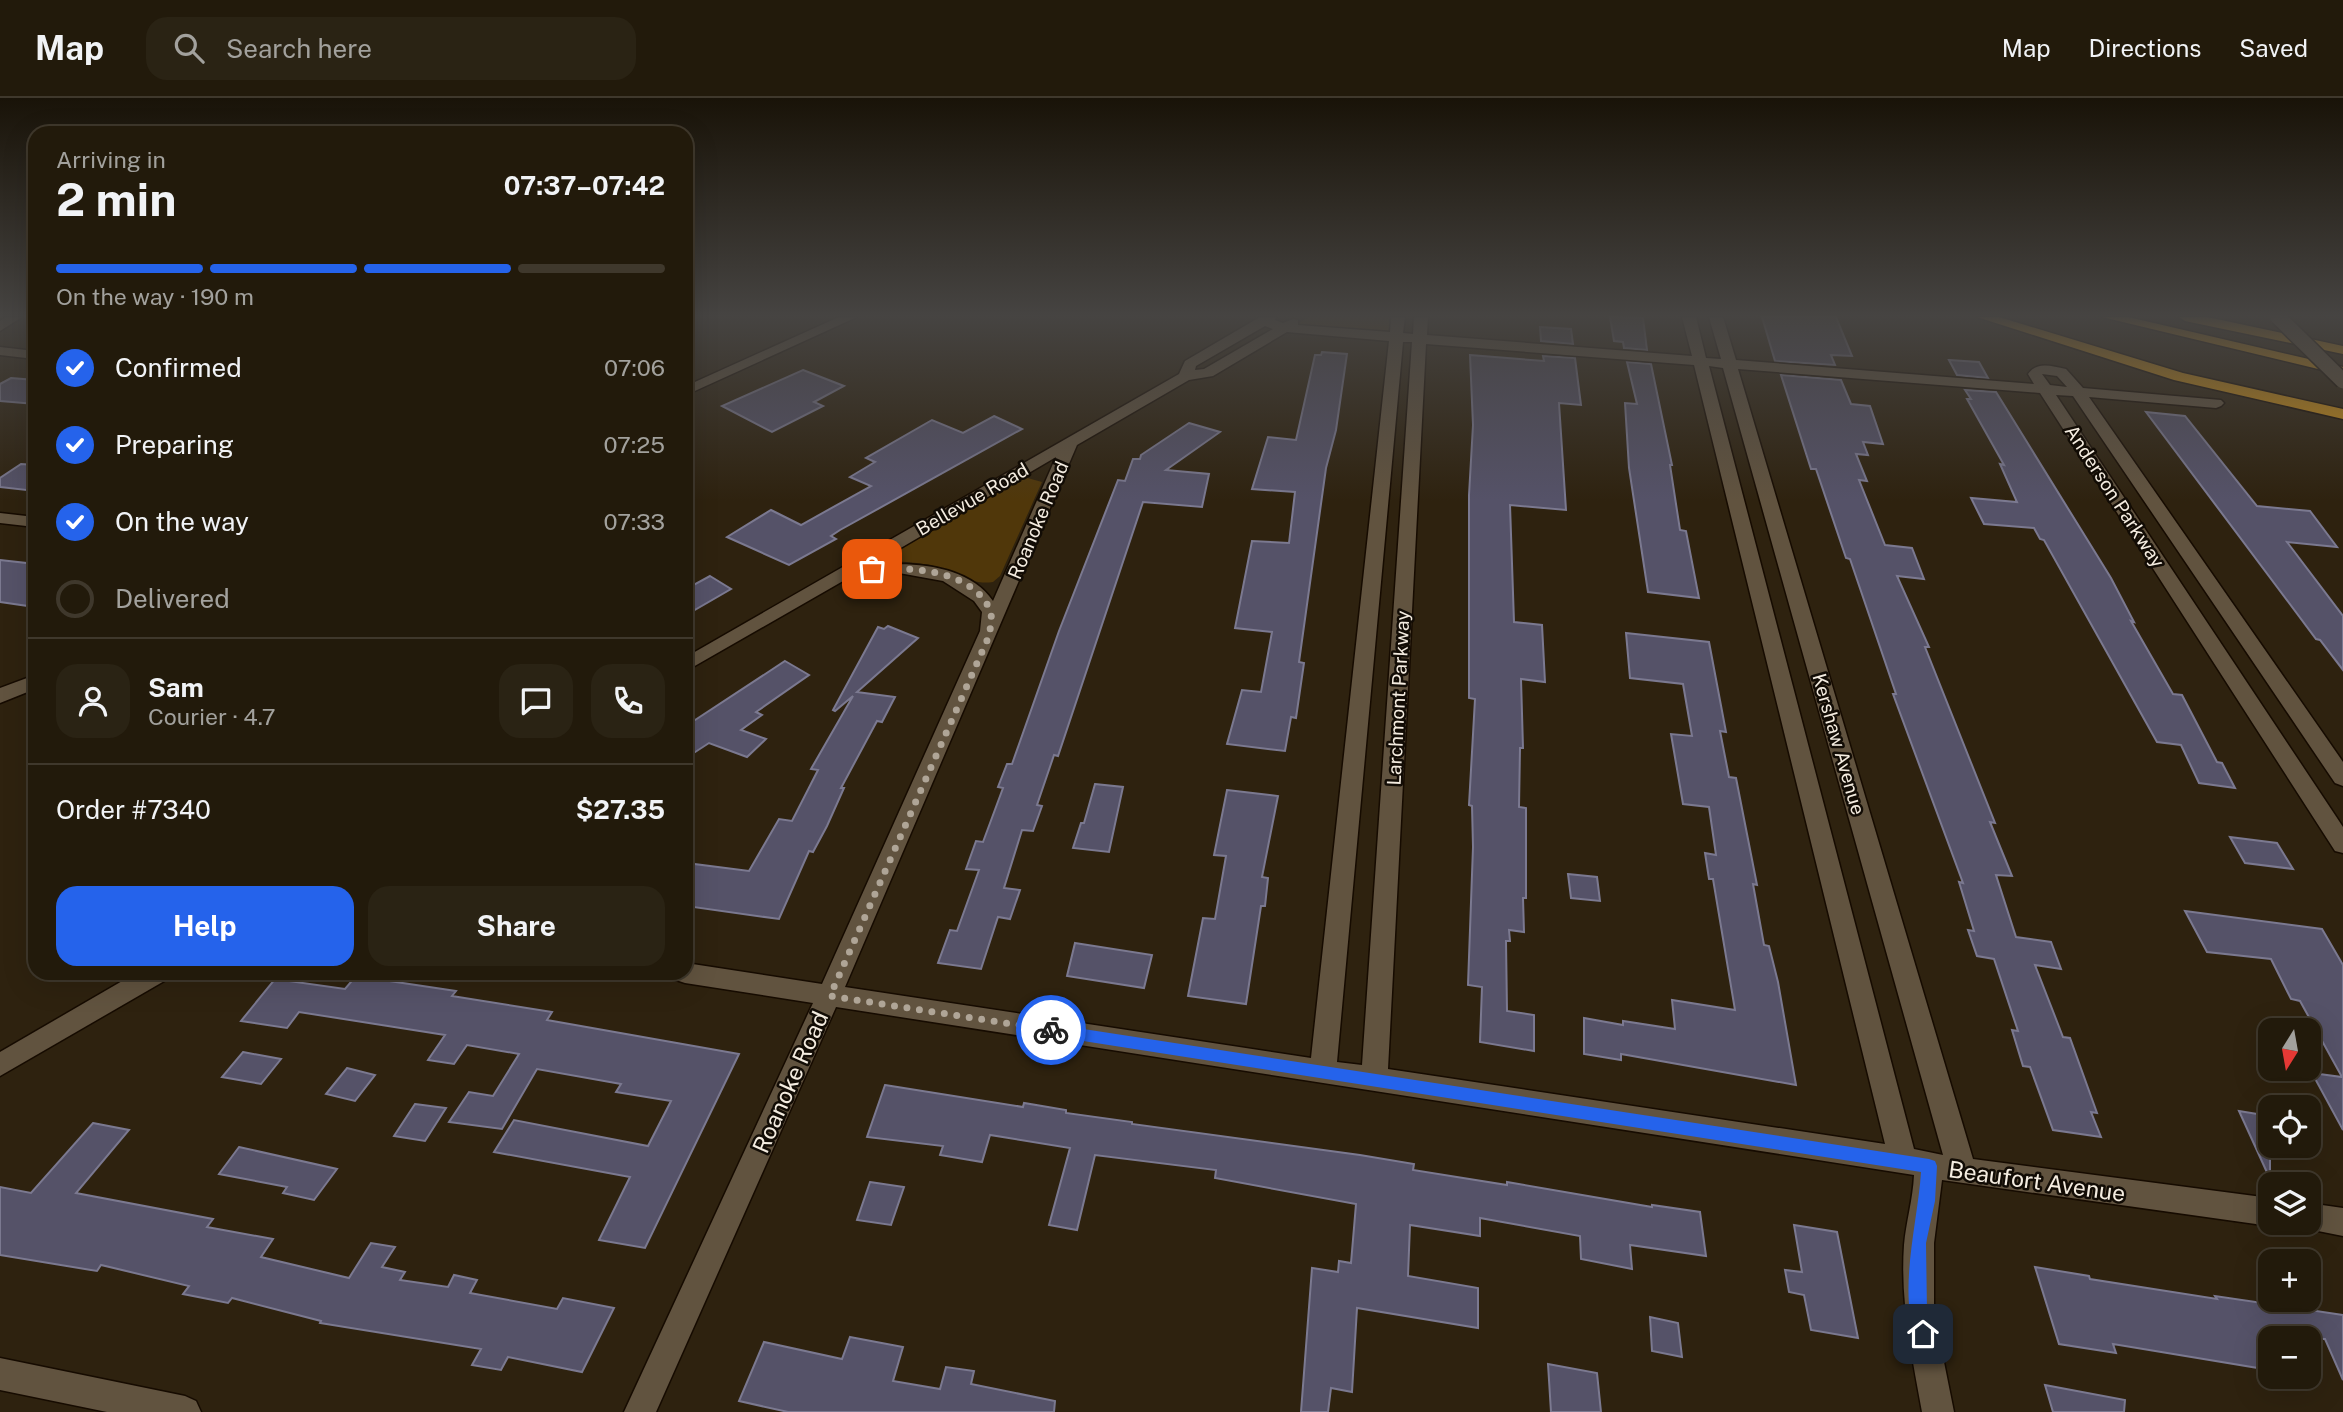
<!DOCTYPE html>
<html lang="en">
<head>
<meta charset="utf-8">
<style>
	:root { --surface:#221a0b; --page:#2a2314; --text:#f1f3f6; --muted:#a2a19d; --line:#3f382c; --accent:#2563eb }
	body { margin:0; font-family:"Public Sans",sans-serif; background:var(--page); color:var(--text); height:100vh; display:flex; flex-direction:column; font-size:26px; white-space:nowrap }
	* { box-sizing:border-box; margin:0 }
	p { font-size:23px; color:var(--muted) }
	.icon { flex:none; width:38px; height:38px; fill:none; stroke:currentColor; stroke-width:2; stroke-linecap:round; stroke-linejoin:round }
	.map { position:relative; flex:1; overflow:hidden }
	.details { position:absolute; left:28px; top:28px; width:665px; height:854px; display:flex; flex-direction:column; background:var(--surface); border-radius:21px; box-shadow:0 7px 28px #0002,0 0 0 2px var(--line) }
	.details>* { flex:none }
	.needle { width:46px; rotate:191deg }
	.fabs { position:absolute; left:2258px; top:920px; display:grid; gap:14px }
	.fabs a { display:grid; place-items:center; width:63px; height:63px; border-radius:14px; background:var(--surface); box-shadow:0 7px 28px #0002,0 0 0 2px var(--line); font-size:35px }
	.pin { position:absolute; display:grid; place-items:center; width:60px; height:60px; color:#fff; margin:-30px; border-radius:14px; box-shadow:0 4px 10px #0006 }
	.courier { position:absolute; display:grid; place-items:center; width:70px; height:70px; margin:-35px; border:5px solid #2563eb; border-radius:50%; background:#fff; color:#222; box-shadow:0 2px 9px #0007 }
	.summary em { font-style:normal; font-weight:700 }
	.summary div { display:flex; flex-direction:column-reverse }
	.summary { display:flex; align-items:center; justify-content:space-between; height:119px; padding:0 28px }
	h1 { font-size:46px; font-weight:700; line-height:52px }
	.bar { display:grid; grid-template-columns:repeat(4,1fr); gap:10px 7px; align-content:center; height:84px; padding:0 28px }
	.bar i { height:9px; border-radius:5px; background:var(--line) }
	.bar .current { background:var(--accent) }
	.bar p { grid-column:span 4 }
	.line { display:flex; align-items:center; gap:18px; padding:0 28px; border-top:2px solid var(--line) }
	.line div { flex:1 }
	.round { display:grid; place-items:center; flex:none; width:74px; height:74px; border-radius:21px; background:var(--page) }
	ol { padding:0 28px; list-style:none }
	li { display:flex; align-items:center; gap:21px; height:77px }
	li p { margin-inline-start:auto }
	li .icon { padding:7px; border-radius:50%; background:var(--accent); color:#fff; stroke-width:4 }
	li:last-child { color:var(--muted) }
	li i { width:38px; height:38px; border:4px solid var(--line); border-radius:50% }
	.cta { display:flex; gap:14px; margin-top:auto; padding:14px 28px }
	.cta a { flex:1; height:80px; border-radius:21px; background:var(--accent); color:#fff; font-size:28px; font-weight:700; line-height:80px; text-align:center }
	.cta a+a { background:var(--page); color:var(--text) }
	header { display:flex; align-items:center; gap:42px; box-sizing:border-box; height:98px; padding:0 35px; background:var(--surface); border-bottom:2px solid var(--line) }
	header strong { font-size:33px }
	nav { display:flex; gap:38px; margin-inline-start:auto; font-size:24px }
	.search { width:490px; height:63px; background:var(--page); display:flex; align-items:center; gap:18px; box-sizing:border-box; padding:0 24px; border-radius:21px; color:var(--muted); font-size:26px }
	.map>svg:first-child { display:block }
	.green { fill:#50370a }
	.building { fill:#555268; stroke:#7b7990; stroke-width:2 }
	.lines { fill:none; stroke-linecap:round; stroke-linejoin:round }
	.minor-casing { stroke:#160b00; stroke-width:3 }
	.highway-casing { stroke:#160b00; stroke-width:3 }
	.minor { fill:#61533f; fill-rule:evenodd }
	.highway { fill:#cd8f15; fill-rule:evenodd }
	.minor-bridge-casing { stroke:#160b00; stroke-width:18; stroke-linecap:butt }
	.minor-bridge { stroke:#61533f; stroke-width:15 }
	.route { fill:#2563eb }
	.done { stroke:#afa597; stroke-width:7; stroke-dasharray:0 12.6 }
	.labels { text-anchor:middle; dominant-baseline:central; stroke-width:5; stroke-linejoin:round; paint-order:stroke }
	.street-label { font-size:19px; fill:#f4ece0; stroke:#120c05 }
	.near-street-label { font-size:23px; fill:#f4ece0; stroke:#120c05 }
</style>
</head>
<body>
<header>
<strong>Map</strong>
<div class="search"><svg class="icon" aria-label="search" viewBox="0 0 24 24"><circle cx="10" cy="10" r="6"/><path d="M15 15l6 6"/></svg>Search here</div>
<nav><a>Map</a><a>Directions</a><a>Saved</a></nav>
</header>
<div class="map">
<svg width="2343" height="1314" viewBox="0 0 2343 1314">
	<rect width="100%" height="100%" fill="#2e220f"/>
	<g class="green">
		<path d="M1309,219h85l-1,17 -101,-7z"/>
		<path d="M1024,379l18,5 -42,94 -7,6c-23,4 -42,-13 -64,-17 -17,-3 -34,-4 -51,-5z"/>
	</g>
	<g class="building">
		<path d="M1610,219l33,1 4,32 -23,-2 -1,-6 -9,-1z"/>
		<path d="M1762,219h74l16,39 -21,-1 4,10 -60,-4z"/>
		<path d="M1540,229l31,2 2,15 -32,-3z"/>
		<path d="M1322,254l25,2 -11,76 -10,38 -27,194 5,1 -8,55 -5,-1 -6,34 -58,-7 15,-54 19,2 11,-60 -37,-4 17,-87 37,2 6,-51 -43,-3 16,-52 28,3 19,-85h6z"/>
		<path d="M1470,257l74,6 -1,-5 32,2 6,47 -22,-2 7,107 -56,-5 4,117 28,3 3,57 -24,-3 2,69h-3l-1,59 7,1v90h-3l1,34 -15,-2 1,11h-4l1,70 27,4v36l-54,-9 2,-55 -14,-2 5,-138 -1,-41 -3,-1 6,-106 -6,-1v-203l4,-70z"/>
		<path d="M1949,262l30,2 9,16 -31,-3z"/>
		<path d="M1627,264l24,2 21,101h-2l10,65 6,1 13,67 -51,-6 -19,-124 -4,-65 12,1z"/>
		<path d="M803,272l41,16 -30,16 9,4 -51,26 -50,-26z"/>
		<path d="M1781,277l60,5 10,24 19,2 13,38 -20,-2 5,13 -12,-1 11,27 -8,-1 26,65 27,3 12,31 -27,-3 32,71h-4l70,176 -5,-1 22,54 -16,-1 20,62 35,5 10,27 -26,-4 28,72 7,1 27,75 -6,-1 10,25 -48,-7 -23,-63 -7,-1 -11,-36 6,1 -24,-72 -17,-3 -9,-26 6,1 -15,-49 4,1 -70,-189h3l-46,-135 -4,-1 -30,-89h-5z"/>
		<path d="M11,280l24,2v24l-35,-3v-17z"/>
		<path d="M1965,292l31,2 115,186 23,44 -3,-1 42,73 9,1 35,67 5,1 13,25 -36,-5 -18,-38 -24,-3 -113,-202 -4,-1 -6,-11 -50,-4 -13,-26 46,4 -17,-38 4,1 -37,-66h4z"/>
		<path d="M2146,314l39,4 72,90 53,5 27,36 -50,-5 56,74v54l-23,-30 -4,-1z"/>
		<path d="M994,318l28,13 -182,101 -9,6 5,3 -47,26 -62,-28 44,-27 30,15 70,-39 -21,-9 25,-15 -9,-4 66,-38 31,13z"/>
		<path d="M1189,325l31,9 -54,38 43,4 -7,33 -59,-5 -85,254 -4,-1 -17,50 5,1 -9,25 -11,-1 -18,58 16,2 -10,29 -12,-2 -17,52 -43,-6 12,-33 7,1 22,-61 -13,-1 10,-28 7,1 20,-54 -5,-1 9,-23h5l47,-133 59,-151 7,1 8,-22h7l1,-4z"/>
		<path d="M21,366l14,1v26l-35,-4v-9z"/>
		<path d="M0,462l35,4v43l-35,-5z"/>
		<path d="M710,478l21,13 -45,26v-26z"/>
		<path d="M888,528l30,12 -61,54 38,5 -13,25 -5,-1 -36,67h3l-17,38 -14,26 -4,-1 -30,68 -93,-13v-43l63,8 30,-52 13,2 26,-51 -7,-1 42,-73 -18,15 -2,-1 45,-83 6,2z"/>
		<path d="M1626,535l83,9 17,90 -6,-1 9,46 7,1 21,107 -4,-1 11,61 5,1 9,36 18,103 -175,-31v6l-37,-6v-36l39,7v-4l52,8 -3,-29 63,10 -22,-131h-4l-4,-26 11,2 -7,-48 -26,-3 -12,-70 21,2 -9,-52 -53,-6z"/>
		<path d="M785,563l24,14 -53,37 6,3 -21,15 25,9 -19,18 -38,-14 -23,15v-32z"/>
		<path d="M1095,686l28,3 -14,65 -36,-4 8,-25h3z"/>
		<path d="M1227,692l51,6 -16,81 6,1 -3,28h-4l-15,98 -58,-8 15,-78 12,1 11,-63 -12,-1z"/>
		<path d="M2230,739l47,6 16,26 -48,-6z"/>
		<path d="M1568,776l29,3 3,24 -29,-3z"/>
		<path d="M2185,813l137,18 21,36v165l-31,-57 30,4 -42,-76 -9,-2 -20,-40 -64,-7z"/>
		<path d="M1075,845l77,12 -8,33 -77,-12z"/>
		<path d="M356,878l100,15 -4,5 100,16 -5,8 192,34 -94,194 -46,-8 31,-63 -136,-25 20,-32 134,26 23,-45 -55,-9 5,-8 -84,-15 -35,60 -53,-7 20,-30 24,4 26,-42 -52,-9 -13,19 -26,-4 17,-25 -146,-23 -12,16 -46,-7 34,-42 70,10z"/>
		<path d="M243,954l38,7 -20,25 -39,-7z"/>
		<path d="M347,970l28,7 -20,26 -29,-7z"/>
		<path d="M885,987l138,22 1,-4 42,7v3l66,9v2l228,31 54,9 -1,6 94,15v-3l145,25v-2l48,7 6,44 -76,-11 2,24 -51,-10 -1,-23 -100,-18v18l-70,-11 -2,51 70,12v40l-121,-20 -5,84 -21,-4 -3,24h-27l11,-144 26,4 1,-11 12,2 5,-59 -141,-26 1,-8 -121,-15 -18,75 -28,-5 21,-77 -80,-13 -8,27 -42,-7 3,-9 -76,-9z"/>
		<path d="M415,1006l31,4 -21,33 -31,-5z"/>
		<path d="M2239,1013l31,5v63z"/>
		<path d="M93,1025l36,7 -53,63 137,26 -6,8 66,12 -12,18 88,21 22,-35 24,4 -13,20 23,5 -5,8 48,7 6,-12 23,5 -7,13 87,16 6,-11 51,10 -32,64 -74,-15 -7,13 -29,-5 9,-16 -161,-26 1,-2 -89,-23 -4,5 -45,-9 6,-8 -88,-21 -4,6 -97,-16v-68l31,6z"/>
		<path d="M239,1049l98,22 -23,31 -31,-7 4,-6 -68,-13z"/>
		<path d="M870,1084l34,5 -13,38 -34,-5z"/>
		<path d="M1794,1127l43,7 21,106 -47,-8 -7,-35 -15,-3 -4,-22 17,2z"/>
		<path d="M2035,1169l54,9 1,3 127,20 -2,-3 128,19v65l-18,-41h-55v31l-157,-26 3,9 -57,-9z"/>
		<path d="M1650,1219l28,6 4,34 -30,-6z"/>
		<path d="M850,1239l53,10 -10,34 47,8 6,-22 28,4 -3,13 84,17 -1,11h-266l-49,-11 25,-59 78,17z"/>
		<path d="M1548,1266l49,9 4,39h-50z"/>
		<path d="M2045,1287l80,15 -1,12h-71z"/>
	</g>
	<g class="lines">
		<g class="minor-casing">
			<g id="minor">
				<path d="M6,219h16l-22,14v-10z"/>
				<path d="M839,219h18l-171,78v-9z"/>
				<path d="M1260,219h16l-1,3 8,3 10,-4 5,1v5l92,7 1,-15h14l-2,16 10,1 1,-17h14l-1,18 265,21 -10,-39h14l10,41 15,1 -12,-42h14l13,43 298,24 -6,-10c9,-13 23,-8 38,-5l17,19 138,12 3,3 -3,3 -5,2 -127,-11 254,365v24l-8,-3 -262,-387 -17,-1 287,432v26l-8,-2 -295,-458 -302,-24 235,790 297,39v25h6l-6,3 -328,-46 -8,63v69l20,100h-32c-10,-56 -22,-110 -18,-167 2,-23 9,-46 10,-70l-1078,-168 -180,405h-32l189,-409 -128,-20 -9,-3 -3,-7h13v-10l136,21 158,-353 2,-19 -8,-11 -31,-20 -44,-8 -49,4 -164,94v-14l493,-283 6,-13zM1265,228l8,3 -69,40 -9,1 1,-4zM1287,234l102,9 -78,717 -466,-71 232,-542 112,-65 24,-4zM1403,244h9l-50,723 -25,-3zM1426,246l268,21 191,779 -497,-75zM1709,268l14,2 220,787 -29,-6zM2042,276l15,2 10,11 -17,-2zM1056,359l-63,144c-25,-37 -83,-40 -123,-35z"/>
				<path d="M0,249l35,4v8l-35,-4z"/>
				<path d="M0,415l35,4v10l-35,-4z"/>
				<path d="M35,577v14l-35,14v-15z"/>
				<path d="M136,875h33l-3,7 -166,96v-24z"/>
				<path d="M2308,1105l35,5v28l-45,-9 -2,-4h12z"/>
				<path d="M0,1260l185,38 11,5 5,11h-94l-107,-22z"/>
			</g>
		</g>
		<g class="highway-casing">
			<g id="highway">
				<path d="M1977,219h22l184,56 160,36v10l-169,-39z"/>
				<path d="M2102,219h26l215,50v8z"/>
				<path d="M2179,219h28l136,29v8l-158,-33z"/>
			</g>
		</g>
		<use href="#minor" class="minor"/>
		<use href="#highway" class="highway"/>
		<g class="minor-bridge-casing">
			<path id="minor-bridge" d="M2278,219l65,64"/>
		</g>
		<use href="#minor-bridge" class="minor-bridge"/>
	</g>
	<linearGradient id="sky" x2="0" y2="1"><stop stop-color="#191308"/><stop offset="0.54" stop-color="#464442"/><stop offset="1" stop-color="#464442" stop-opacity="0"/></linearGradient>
	<rect width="2343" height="403" fill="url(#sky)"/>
	<path class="route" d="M1051,926l878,135 6,2 2,5 -2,35 -9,42 1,69 4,22 -2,6 -6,3 -6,-3c-20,-47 1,-118 4,-168l-870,-136 -7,-6z"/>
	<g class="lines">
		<path class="done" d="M872,471c37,-2 100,0 118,41 3,7 0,19 -1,26l-159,360 221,34"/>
	</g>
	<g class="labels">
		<g class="street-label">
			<text transform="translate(2115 398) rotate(57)">Anderson Parkway</text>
			<text transform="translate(972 401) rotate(-30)">Bellevue Road</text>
			<text transform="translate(1038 422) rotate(-67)">Roanoke Road</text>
			<text transform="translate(1398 600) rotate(-87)">Larchmont Parkway</text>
			<text transform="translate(1839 646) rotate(74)">Kershaw Avenue</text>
		</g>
		<g class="near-street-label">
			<text transform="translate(790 984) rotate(-66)">Roanoke Road</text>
			<text transform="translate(2037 1083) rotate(8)">Beaufort Avenue</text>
		</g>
	</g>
</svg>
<div class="fabs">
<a><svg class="needle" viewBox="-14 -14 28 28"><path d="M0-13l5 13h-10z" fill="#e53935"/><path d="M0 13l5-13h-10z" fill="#a2a19d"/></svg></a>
<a><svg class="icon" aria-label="locate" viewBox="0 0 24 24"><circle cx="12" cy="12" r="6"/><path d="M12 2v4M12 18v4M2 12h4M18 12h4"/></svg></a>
<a><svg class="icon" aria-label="layers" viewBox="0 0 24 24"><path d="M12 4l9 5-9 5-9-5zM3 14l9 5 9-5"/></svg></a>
<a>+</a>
<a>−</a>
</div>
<div class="pin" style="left:872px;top:471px;background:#ea580c"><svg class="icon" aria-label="bag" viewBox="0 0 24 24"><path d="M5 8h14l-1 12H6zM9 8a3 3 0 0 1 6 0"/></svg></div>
<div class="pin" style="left:1923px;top:1236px;background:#1f2937"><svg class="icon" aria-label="home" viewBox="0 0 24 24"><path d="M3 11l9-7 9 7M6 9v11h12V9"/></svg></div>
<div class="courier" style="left:1051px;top:932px"><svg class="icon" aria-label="bike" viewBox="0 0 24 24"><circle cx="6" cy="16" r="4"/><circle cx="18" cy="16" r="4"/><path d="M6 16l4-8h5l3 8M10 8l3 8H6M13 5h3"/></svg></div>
<section class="details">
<div class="summary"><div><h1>2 min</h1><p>Arriving in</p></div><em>07:37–07:42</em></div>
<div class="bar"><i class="current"></i><i class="current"></i><i class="current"></i><i></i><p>On the way · 190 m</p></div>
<ol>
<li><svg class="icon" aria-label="check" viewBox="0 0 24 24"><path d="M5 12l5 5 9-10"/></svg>Confirmed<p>07:06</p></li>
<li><svg class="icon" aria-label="check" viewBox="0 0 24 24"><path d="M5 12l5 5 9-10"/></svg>Preparing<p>07:25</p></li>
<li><svg class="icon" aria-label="check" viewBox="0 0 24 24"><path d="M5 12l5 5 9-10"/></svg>On the way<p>07:33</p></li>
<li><i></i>Delivered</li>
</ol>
<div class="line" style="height:126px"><a class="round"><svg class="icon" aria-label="person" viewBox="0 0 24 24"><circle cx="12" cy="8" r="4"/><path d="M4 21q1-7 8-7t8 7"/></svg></a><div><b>Sam</b><p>Courier · 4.7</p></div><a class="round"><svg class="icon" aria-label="chat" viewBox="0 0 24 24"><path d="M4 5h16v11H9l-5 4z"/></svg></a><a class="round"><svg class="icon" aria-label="phone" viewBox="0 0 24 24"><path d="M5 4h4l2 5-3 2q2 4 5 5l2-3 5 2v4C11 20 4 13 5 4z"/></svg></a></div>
<div class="line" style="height:91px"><div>Order #7340</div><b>$27.35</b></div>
<div class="cta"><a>Help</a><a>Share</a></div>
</section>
</div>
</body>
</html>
